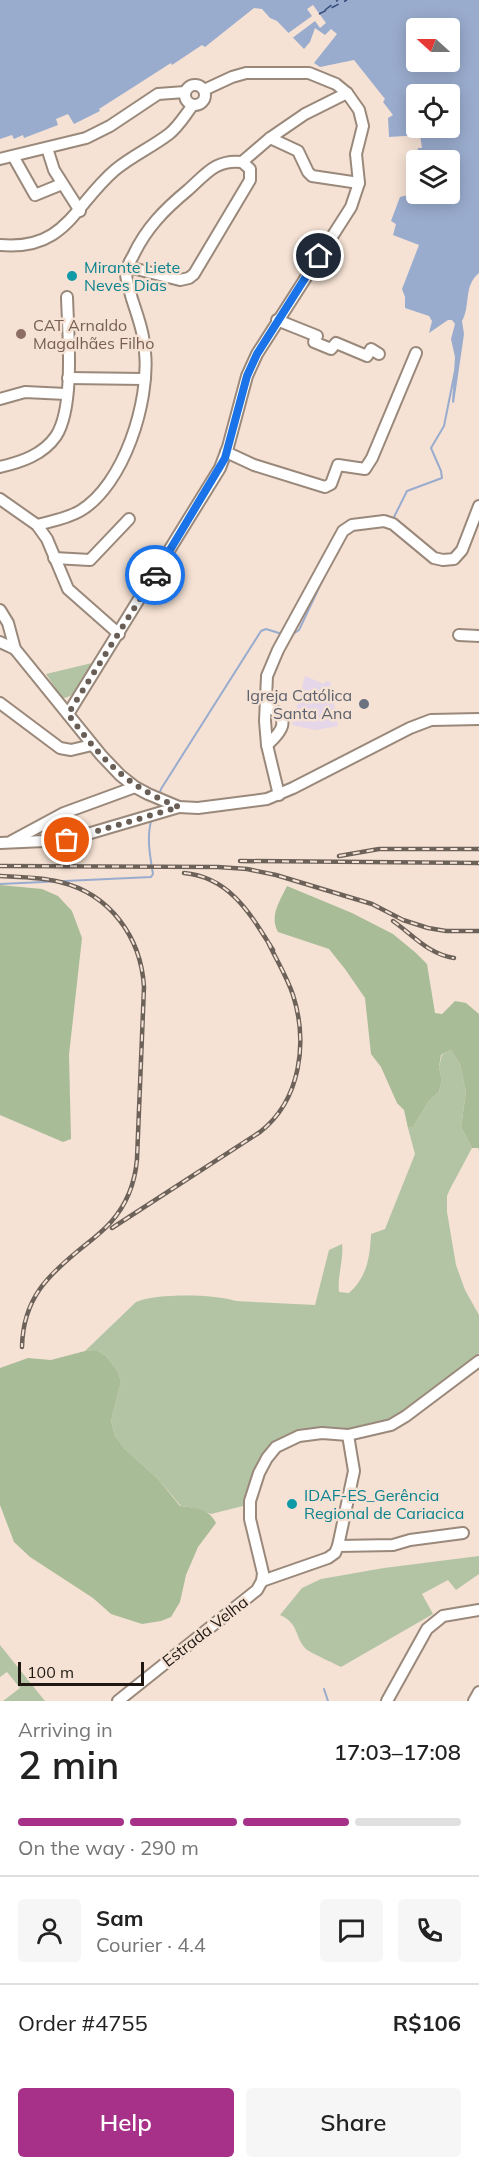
<!DOCTYPE html>
<html lang="en">
<head>
<meta charset="utf-8">
<style>
	:root { --surface:#fff; --page:#f6f6f6; --text:#222; --muted:#767676; --line:#e0e0e0; --accent:#a73188 }
	body { margin:0; font-family:Mulish,sans-serif; background:var(--page); color:var(--text); height:100vh; display:flex; flex-direction:column; font-size:22px; white-space:nowrap }
	* { box-sizing:border-box; margin:0 }
	p { font-size:20px; color:var(--muted) }
	.icon { flex:none; width:33px; height:33px; fill:none; stroke:currentColor; stroke-width:2; stroke-linecap:round; stroke-linejoin:round }
	.map { position:relative; height:1701px; overflow:hidden }
	.panel { display:flex; flex-direction:column; background:var(--surface); flex:1 }
	.panel>* { flex:none }
	.needle { width:39px; rotate:291deg }
	.tools { position:absolute; left:406px; top:18px; display:grid; gap:12px }
	.tools a { display:grid; place-items:center; width:54px; height:54px; border-radius:6px; background:var(--surface); box-shadow:0 3px 15px #0003; font-size:30px }
	.scale { position:absolute; left:18px; bottom:15px; width:126px; box-sizing:border-box; padding-left:6px; border:3px solid #1e1712; border-top:0; font-size:16px; line-height:21px; white-space:nowrap; color:#1e1712; -webkit-text-stroke:4px #f5e2d4; paint-order:stroke }
	.pin { position:absolute; display:grid; place-items:center; width:51px; height:51px; color:#fff; margin:-26px; border:3px solid #fff; border-radius:50%; box-shadow:0 2px 6px #0007 }
	.courier { position:absolute; display:grid; place-items:center; width:60px; height:60px; margin:-30px; border:4px solid #1a73e8; border-radius:50%; background:#fff; color:#222; box-shadow:0 2px 8px #0007 }
	.head em { font-style:normal; font-weight:600 }
	.head div { display:flex; flex-direction:column-reverse }
	.head { display:flex; align-items:center; justify-content:space-between; height:102px; padding:0 18px }
	h1 { font-size:39px; font-weight:600; line-height:45px }
	.bar { display:grid; grid-template-columns:repeat(4,1fr); gap:9px 6px; align-content:center; height:72px; padding:0 18px }
	.bar i { height:8px; border-radius:4px; background:var(--line) }
	.bar .on { background:var(--accent) }
	.bar p { grid-column:span 4 }
	.line { display:flex; align-items:center; gap:15px; padding:0 18px; border-top:2px solid var(--line) }
	.line div { flex:1 }
	.round { display:grid; place-items:center; flex:none; width:63px; height:63px; border-radius:6px; background:var(--page) }
	.primary-button { display:flex; gap:12px; margin-top:auto; padding:12px 18px }
	.primary-button a { flex:1; height:69px; border-radius:6px; background:var(--accent); color:#fff; font-size:24px; font-weight:600; line-height:69px; text-align:center }
	.primary-button a+a { background:var(--page); color:var(--text) }
	.map>svg:first-child { display:block }
	.education { fill:#e5d6e9 }
	.green { fill:#b3c4a4 }
	.forest { fill:#a9bc98 }
	.water { fill:#9aacce; fill-rule:evenodd }
	.pier { fill:#f5e2d4 }
	.lines { fill:none; stroke-linecap:round; stroke-linejoin:round }
	.stream { stroke:#9aacce; stroke-width:2 }
	.ferry { stroke:#334b79; stroke-width:1.5; stroke-dasharray:8 6; stroke-linecap:butt }
	.minor-casing { stroke:#9a897b; stroke-width:14 }
	.minor { stroke:#fff; stroke-width:10 }
	.rail-casing { stroke:#6d625a; stroke-width:4.5 }
	.rail { stroke:#f5e2d4; stroke-width:2; stroke-dasharray:7; stroke-linecap:butt }
	.done { stroke:#695e56; stroke-width:6; stroke-dasharray:0 10.8 }
	.route { stroke:#1a73e8; stroke-width:8 }
	.culture-dot { fill:#0f9aa8; stroke:#f5e2d4; stroke-width:2 }
	.education-dot { fill:#8d6e63; stroke:#f5e2d4; stroke-width:2 }
	.worship-dot { fill:#6b7280; stroke:#f5e2d4; stroke-width:2 }
	.labels { text-anchor:middle; dominant-baseline:central; stroke-width:5; stroke-linejoin:round; paint-order:stroke }
	.culture-label { font-size:16px; fill:#0d838f; stroke:#f5e2d4; text-anchor:start }
	.education-label { font-size:16px; fill:#785e54; stroke:#f5e2d4; text-anchor:start }
	.worship-label { font-size:16px; fill:#5b616d; stroke:#f5e2d4; text-anchor:end }
	.street-label { font-size:16px; fill:#1e1712; stroke:#f5e2d4 }
</style>
</head>
<body>
<div class="map">
<svg width="479" height="1701" viewBox="0 0 479 1701">
	<rect width="100%" height="100%" fill="#f5e2d4"/>
	<path class="education" d="M305,676l19,8 2,-3 4,1 8,44 -22,4 -24,-5z"/>
	<g class="green">
		<path d="M92,663l1,3c-8,11 -17,33 -31,32l-16,-24z"/>
		<path d="M451,1050l9,14 6,28 -5,35 11,21 -22,41 -3,7v16l9,53 9,25 14,25v38l-73,60 -38,17 -74,4 -13,4 -13,13 -25,55 -32,8 -17,-6 -13,-2 -23,-27 -33,-30 -10,-13 -4,-15 10,-39 -4,-12 -11,-14 -8,-5h-13l51,-49c20,-9 79,-8 100,-1l79,4 14,-55 13,-6c2,16 -5,32 -3,48l10,1c18,-16 21,-36 22,-59l14,-5 30,-75 -7,-26 5,-1 16,-26 10,-9 3,-12 -3,-13 3,-12z"/>
		<path d="M479,1556v18l-23,16 -8,-10 -26,14 11,20 -92,53c-6,-3 -32,-15 -35,-18 -12,-12 -6,-25 -26,-34l22,-27 19,-9 63,-11z"/>
		<path d="M0,1645l45,56h-42l17,-13 -13,-16 -7,5z"/>
	</g>
	<g class="forest">
		<path d="M0,885l42,4 16,7 14,15 10,27 -13,117 2,84 -8,3 -63,-27z"/>
		<path d="M287,886l65,27 41,21 23,19 11,11 8,49 7,1 13,-13 11,2 13,11v136l-1,-2h-6l-11,-21 5,-35 -6,-28 -9,-14 -10,5 -2,12 3,13 -3,12 -10,9 -16,26 -5,1 -4,-18 -7,-7 -16,-36 -10,-13 -6,-56 -20,-29 -16,-20 -51,-17c-9,-16 2,-31 9,-46z"/>
		<path d="M85,1351h13l8,5 11,14 4,12 -10,39 4,15 10,13 33,30 22,27c16,2 28,2 36,17l-18,24 -12,28 -6,27 -9,15 -10,4 -19,3 -31,-10 -18,-16 -63,-41 -16,-15 -14,-37v-137l28,-10 23,2z"/>
	</g>
	<path class="water" d="M0,0h479v273c-16,13 -8,33 -17,48l2,13 -10,69 -2,-1 3,-45 -4,-18 4,-15 -3,-4h-4l-19,13 3,-12 -3,-5 -24,-8v-11l-3,-8 17,-44 -26,-10 3,-11 -5,-3 9,-24 12,-3 -4,-21 6,-2 4,-23h4l-2,-13 -31,2 -1,-19 5,-3 -10,-13 2,-3 -31,-39 -34,7 -6,-4 23,-29 -6,-5 -6,6 -10,-7 -5,14 -6,7 -27,-28 -7,-3 -8,-9 -8,-1 -49,39 -3,-2 -30,20 -1,-2 -72,46 1,2 -26,13 -6,-10 -12,5 2,6 -34,13 -1,-3 -9,4 -2,-4 -12,4zM417,28h33v34h-33zM417,94h33v34h-33zM417,160h33v34h-33z"/>
	<path class="pier" d="M313,5l13,18 -6,5 -5,-7 -24,18 -4,-5 25,-18 -5,-7z"/>
	<g class="lines">
		<g class="stream">
			<path d="M392,521l15,-30 35,-13 -1,-7 -10,-23 13,-22 11,-55"/>
			<path d="M290,636l9,-6 26,-55"/>
			<path d="M159,796l2,-7 100,-158 5,-2 16,5"/>
			<path d="M0,884l151,-7 2,-3c-3,-18 -7,-38 -1,-56"/>
			<path d="M324,1689l4,12"/>
		</g>
		<g class="ferry">
			<path d="M325,10l13,-10"/>
			<path d="M319,14l28,-14"/>
		</g>
		<g class="minor-casing">
			<g id="minor">
				<circle cx="195" cy="95" r="10"/>
				<path d="M270,138l28,13 10,21 4,4 47,7"/>
				<path d="M47,148l7,22 26,41"/>
				<path d="M13,156l22,39 27,-11"/>
				<path d="M0,159l86,-21 24,-12 48,-32 27,-2"/>
				<path d="M242,162l28,-24 35,-24 42,-21"/>
				<path d="M0,245c66,6 74,-40 115,-75 17,-14 37,-23 54,-36 10,-8 16,-19 24,-29"/>
				<path d="M128,267l52,13 9,-2 5,-4 56,-94v-11l-8,-7"/>
				<path d="M277,320l40,16 -3,6 17,7 5,-6 31,13 4,-7 8,5"/>
				<path d="M68,378l76,1"/>
				<path d="M0,399l25,-7 41,2"/>
				<path d="M226,452l28,13 71,22 6,-3 7,-19 27,4 7,-11 44,-105"/>
				<path d="M0,467c21,-5 43,-12 56,-31 19,-29 12,-104 11,-139"/>
				<path d="M0,499l37,26 10,14 21,50 51,45"/>
				<path d="M37,525c15,-4 29,-6 43,-14 44,-26 70,-110 65,-159 -1,-18 -7,-35 -13,-53 -2,-8 -6,-18 -6,-26 1,-6 4,-12 7,-17 13,-28 32,-47 55,-66 18,-16 28,-31 54,-28"/>
				<path d="M54,558l36,2 39,-41"/>
				<path d="M0,610l8,13 7,26 86,106 19,20 15,12 13,7 31,13 19,1 69,-9 26,-11 117,-60 21,-8 48,-1"/>
				<path d="M459,635l20,1"/>
				<path d="M0,642l15,7"/>
				<path d="M0,703l60,45 11,2 21,-5"/>
				<path d="M267,706c24,12 17,24 0,39"/>
				<path d="M68,714l152,-246 8,-21 19,-71 10,-22 94,-147 8,-24 -3,-29 7,-28 -4,-16 -12,-17 -11,-9 -27,-11h-63l-14,4 -28,13"/>
				<path d="M279,795l-12,-50 -2,-24 2,-45 11,-26 65,-119 9,-6 32,-4 9,3 41,34 9,2 11,-1 8,-9 17,-44"/>
				<path d="M12,841l52,-28 71,-26"/>
				<path d="M0,843l67,-3 112,-33"/>
				<path d="M338,1546l16,-75 -6,-36"/>
				<path d="M262,1581l66,-23 7,-5 3,-7 55,-1 17,-5 53,-7"/>
				<path d="M118,1701l139,-111 5,-9 1,-8 -13,-54v-18l9,-28 8,-15 9,-11 23,-11 23,-3 26,2 43,-10 15,-9 73,-55"/>
				<path d="M387,1701l40,-72 16,-13 36,-6"/>
				<path d="M474,1701l5,-9"/>
			</g>
		</g>
		<use href="#minor" class="minor"/>
		<g class="rail-casing">
			<g id="rail">
				<path d="M339,856l40,-7h100"/>
				<path d="M240,861l239,2"/>
				<path d="M0,866l218,1 29,2 29,6 96,29 31,16 25,8 18,3h33"/>
				<path d="M184,873c46,4 67,42 89,77"/>
				<path d="M0,876c20,1 41,1 60,6 50,12 81,55 84,105l-7,172c-2,24 -10,45 -26,63 -8,9 -18,17 -27,24 -36,29 -61,52 -62,101"/>
				<path d="M393,921c20,14 35,33 61,37"/>
				<path d="M112,1228l148,-96c41,-32 48,-90 33,-137 -6,-18 -16,-34 -24,-51"/>
			</g>
		</g>
		<use href="#rail" class="rail"/>
	</g>
	<g class="lines">
		<path class="done" d="M67,840l112,-33c-52,-20 -78,-48 -111,-93l87,-139"/>
		<path class="route" d="M155,575l70,-117 22,-82 10,-22 62,-98"/>
	</g>
	<g class="culture-dot">
		<circle cx="72" cy="276" r="6"/>
		<circle cx="292" cy="1504" r="6"/>
	</g>
	<circle class="education-dot" cx="21" cy="334" r="6"/>
	<circle class="worship-dot" cx="364" cy="704" r="6"/>
	<g class="labels">
		<g class="culture-label">
			<text x="84" y="267">Mirante Liete<tspan x="84" dy="18">Neves Dias</tspan></text>
			<text x="304" y="1495">IDAF-ES_Gerência<tspan x="304" dy="18">Regional de Cariacica</tspan></text>
		</g>
		<g class="education-label">
			<text x="33" y="325">CAT Arnaldo<tspan x="33" dy="18">Magalhães Filho</tspan></text>
		</g>
		<g class="worship-label">
			<text x="352" y="695">Igreja Católica<tspan x="352" dy="18">Santa Ana</tspan></text>
		</g>
		<g class="street-label">
			<text transform="translate(205 1631) rotate(-38)">Estrada Velha</text>
		</g>
	</g>
</svg>
<div class="tools">
<a><svg class="needle" viewBox="-14 -14 28 28"><path d="M0-13l5 13h-10z" fill="#e53935"/><path d="M0 13l5-13h-10z" fill="#767676"/></svg></a>
<a><svg class="icon" aria-label="locate" viewBox="0 0 24 24"><circle cx="12" cy="12" r="6"/><path d="M12 2v4M12 18v4M2 12h4M18 12h4"/></svg></a>
<a><svg class="icon" aria-label="layers" viewBox="0 0 24 24"><path d="M12 4l9 5-9 5-9-5zM3 14l9 5 9-5"/></svg></a>
</div>
<div class="scale">100 m</div>
<div class="pin" style="left:67px;top:840px;background:#ea580c"><svg class="icon" aria-label="bag" viewBox="0 0 24 24"><path d="M5 8h14l-1 12H6zM9 8a3 3 0 0 1 6 0"/></svg></div>
<div class="pin" style="left:319px;top:256px;background:#1f2937"><svg class="icon" aria-label="home" viewBox="0 0 24 24"><path d="M3 11l9-7 9 7M6 9v11h12V9"/></svg></div>
<div class="courier" style="left:155px;top:575px"><svg class="icon" aria-label="car" viewBox="0 0 24 24"><path d="M5 17H2v-5l4-1 3-4h7l3 4 3 1v5h-3M9 17h6M6 11h13"/><circle cx="7" cy="17" r="2"/><circle cx="17" cy="17" r="2"/></svg></div>
</div>
<section class="panel">
<div class="head"><div><h1>2 min</h1><p>Arriving in</p></div><em>17:03–17:08</em></div>
<div class="bar"><i class="on"></i><i class="on"></i><i class="on"></i><i></i><p>On the way · 290 m</p></div>
<div class="line" style="height:108px"><a class="round"><svg class="icon" aria-label="person" viewBox="0 0 24 24"><circle cx="12" cy="8" r="4"/><path d="M4 21q1-7 8-7t8 7"/></svg></a><div><b>Sam</b><p>Courier · 4.4</p></div><a class="round"><svg class="icon" aria-label="chat" viewBox="0 0 24 24"><path d="M4 5h16v11H9l-5 4z"/></svg></a><a class="round"><svg class="icon" aria-label="phone" viewBox="0 0 24 24"><path d="M5 4h4l2 5-3 2q2 4 5 5l2-3 5 2v4C11 20 4 13 5 4z"/></svg></a></div>
<div class="line" style="height:78px"><div>Order #4755</div><b>R$106</b></div>
<div class="primary-button"><a>Help</a><a>Share</a></div>
</section>
</body>
</html>
